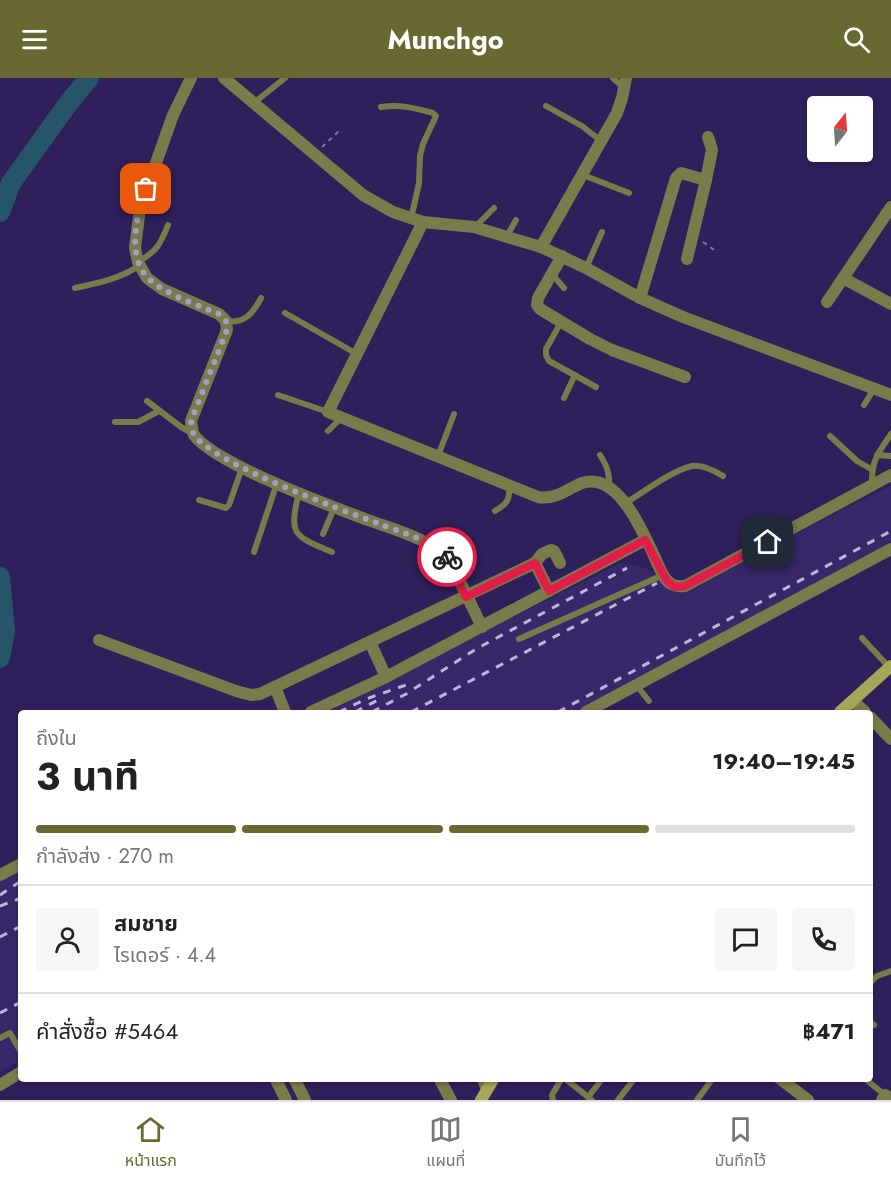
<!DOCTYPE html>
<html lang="th">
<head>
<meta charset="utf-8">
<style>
	:root { --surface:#fff; --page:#f6f6f6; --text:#222; --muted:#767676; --line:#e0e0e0; --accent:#676931 }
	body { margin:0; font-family:Jost,"Noto Sans Thai",sans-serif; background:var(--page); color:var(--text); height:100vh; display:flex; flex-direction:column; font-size:22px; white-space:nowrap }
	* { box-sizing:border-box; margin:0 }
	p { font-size:20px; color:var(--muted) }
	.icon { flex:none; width:33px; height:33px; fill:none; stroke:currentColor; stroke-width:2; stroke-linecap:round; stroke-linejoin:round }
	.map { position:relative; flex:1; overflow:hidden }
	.sheet { position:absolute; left:18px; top:632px; width:855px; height:372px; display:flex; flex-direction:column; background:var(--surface); border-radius:6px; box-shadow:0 2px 4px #0004 }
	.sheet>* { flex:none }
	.needle { width:39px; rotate:17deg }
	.fabs { position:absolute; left:807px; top:18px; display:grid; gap:12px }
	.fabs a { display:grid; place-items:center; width:66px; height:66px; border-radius:6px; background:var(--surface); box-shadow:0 2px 4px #0004; font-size:30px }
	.pin { position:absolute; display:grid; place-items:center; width:51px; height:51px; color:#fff; margin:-26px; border-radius:12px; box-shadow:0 3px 9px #0006 }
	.courier { position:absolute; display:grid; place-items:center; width:60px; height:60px; margin:-30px; border:4px solid #e11d48; border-radius:50%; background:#fff; color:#222; box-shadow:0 2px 8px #0007 }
	.head em { font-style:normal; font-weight:700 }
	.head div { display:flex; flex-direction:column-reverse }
	.head { display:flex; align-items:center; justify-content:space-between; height:102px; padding:0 18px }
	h1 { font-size:39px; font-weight:700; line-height:45px }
	.bar { display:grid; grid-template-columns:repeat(4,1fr); gap:9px 6px; align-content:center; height:72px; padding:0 18px }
	.bar i { height:8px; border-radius:4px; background:var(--line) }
	.bar .on { background:var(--accent) }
	.bar p { grid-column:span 4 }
	.line { display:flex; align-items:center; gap:15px; padding:0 18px; border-top:2px solid var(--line) }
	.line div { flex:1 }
	.round { display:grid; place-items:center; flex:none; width:63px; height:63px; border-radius:6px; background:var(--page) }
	header { display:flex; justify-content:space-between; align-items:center; height:78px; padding:0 18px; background:var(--accent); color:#fff; font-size:27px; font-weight:700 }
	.dock { display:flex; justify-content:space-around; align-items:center; height:84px; border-top:2px solid var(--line); background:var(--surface); font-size:16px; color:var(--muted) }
	.dock a { display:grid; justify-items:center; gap:3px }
	.dock .on { color:var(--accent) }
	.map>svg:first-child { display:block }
	.built { fill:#382869 }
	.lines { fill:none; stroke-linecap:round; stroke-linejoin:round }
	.river { stroke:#265468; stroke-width:20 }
	.path { stroke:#7e74a3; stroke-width:2; stroke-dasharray:4.5 4.5; stroke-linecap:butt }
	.service { stroke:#797b4b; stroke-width:6 }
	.minor { stroke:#797b4b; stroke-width:12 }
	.tertiary { stroke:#797b4b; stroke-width:12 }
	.secondary { stroke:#a4a758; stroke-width:12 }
	.rail { stroke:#bcb6db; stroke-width:3; stroke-dasharray:8 8; stroke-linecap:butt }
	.done { stroke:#a59dc6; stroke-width:6; stroke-dasharray:0 10.8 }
	.route { stroke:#e11d48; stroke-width:8 }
</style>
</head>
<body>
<header><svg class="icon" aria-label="menu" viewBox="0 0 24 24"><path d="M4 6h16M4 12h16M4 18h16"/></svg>Munchgo<svg class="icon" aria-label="search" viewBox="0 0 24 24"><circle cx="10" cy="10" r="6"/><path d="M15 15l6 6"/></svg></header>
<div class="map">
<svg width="891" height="1022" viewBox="0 0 891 1022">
	<rect width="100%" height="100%" fill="#2f205b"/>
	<g class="built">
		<path d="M891,407v68l-299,159h-265l293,-149 23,4 42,24z"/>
		<path d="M21,791v191l-21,12v-192z"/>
	</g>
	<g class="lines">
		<g class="river">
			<path d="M0,134l11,-29 56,-78 22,-27"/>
			<path d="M0,499l5,54 -5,27"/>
		</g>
		<g class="path">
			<path d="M322,69l17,-16"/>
			<path d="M703,164l14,10"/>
		</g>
		<g class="service">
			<path d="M613,0l11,10"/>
			<path d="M255,24l30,-24"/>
			<path d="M546,28l36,20 19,15"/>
			<path d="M381,29c19,-3 33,1 52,6l3,3 -13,28 -3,12 -1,27 -8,36"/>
			<path d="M583,97l46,18"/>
			<path d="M475,149l19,-19"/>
			<path d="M507,158l9,-16"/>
			<path d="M138,184c19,-11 22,-17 30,-37"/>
			<path d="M586,190l16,-36"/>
			<path d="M552,196l12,14"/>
			<path d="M75,210c23,-5 45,-9 65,-23"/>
			<path d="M285,235l72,41"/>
			<path d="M226,243c19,3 27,-8 35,-23"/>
			<path d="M561,244l-15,27v6l3,6 47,26"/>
			<path d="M278,317l50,17"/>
			<path d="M564,320l11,-23"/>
			<path d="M147,323l34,26 11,6"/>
			<path d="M864,327l10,-16"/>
			<path d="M115,344h23l21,-11"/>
			<path d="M328,353l13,-13"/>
			<path d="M830,358l27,25 14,8"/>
			<path d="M600,377c7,11 10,19 9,32"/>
			<path d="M877,377l14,1"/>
			<path d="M438,378l16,-42"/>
			<path d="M872,407c-1,-24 6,-32 19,-51"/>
			<path d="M299,414c-10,43 -7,43 33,60"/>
			<path d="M199,422l27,8 3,-3 13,-37"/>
			<path d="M626,425c17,-11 47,-33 66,-37 11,-2 23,5 31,10"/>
			<path d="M495,433c12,-7 15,-11 14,-25"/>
			<path d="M323,456l11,-26"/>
			<path d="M254,474l23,-69"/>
			<path d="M862,560l27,29"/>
			<path d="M519,561l144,-64"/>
			<path d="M637,608l12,15"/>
			<path d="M870,905l7,-7 14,-5"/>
			<path d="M870,944l4,3"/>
			<path d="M0,960l10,-5 11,19"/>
			<path d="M479,1000l6,14"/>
			<path d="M564,1000l28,22"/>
			<path d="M864,1000l21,17"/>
			<path d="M588,1019l15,-19"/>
			<path d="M553,1022l-1,-5 10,-17"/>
			<path d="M618,1022l17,-22"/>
			<path d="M697,1022l16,-22"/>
		</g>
		<g class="minor">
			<path d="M191,0l-18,37 -33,93 -5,40 3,14 9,16 15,11 57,25 7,7 1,9 -36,91c1,5 1,10 3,14 21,29 137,71 174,85 27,10 61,18 82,41l32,66"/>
			<path d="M224,0l139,117 30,17 30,10 51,5 67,20 45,21 54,30 43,19 208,78"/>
			<path d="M706,102l6,-30 -4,-13"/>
			<path d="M423,144l-95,190 210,85c18,3 29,-8 44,-14 41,-13 67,65 81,92 5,9 11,12 22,11l206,-111"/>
			<path d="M541,169l76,-134 5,-15 4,-20"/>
			<path d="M562,178l-24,42 -1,7 3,4 50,30 22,11 73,27"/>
			<path d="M843,200l48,26"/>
			<path d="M640,220l36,-120 5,-5 25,7 -19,79"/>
			<path d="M827,224l64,-95"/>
			<path d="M535,485l7,-9 9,-4 3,1 6,12"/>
			<path d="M99,562l137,51 15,4 9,-1 275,-131 14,28"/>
			<path d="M370,564l16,35"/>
			<path d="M275,609l10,25"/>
			<path d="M853,623l12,11"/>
			<path d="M311,634l75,-35 259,-137"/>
			<path d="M586,634l305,-163"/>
			<path d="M870,639l21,22"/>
			<path d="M0,797l21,-11"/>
			<path d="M439,1000l12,22"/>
			<path d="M779,1000l29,22"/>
			<path d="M882,1022l3,-5 6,4"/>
		</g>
		<g class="tertiary">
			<path d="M275,1000l11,22"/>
			<path d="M294,1000l11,22"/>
			<path d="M0,1007l21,-13"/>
		</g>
		<g class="secondary">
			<path d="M840,634l51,-46"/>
			<path d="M481,1022l13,-22"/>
		</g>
		<g class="rail">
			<path d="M339,634l27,-13 43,-15"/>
			<path d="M355,634l25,-13"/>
			<path d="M372,634l34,-18 70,-45 151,-81"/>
			<path d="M411,634l246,-129"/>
			<path d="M558,634l333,-181"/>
			<path d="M0,817l21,-14"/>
			<path d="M0,828l21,-8"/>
			<path d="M0,859l21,-11"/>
			<path d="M0,935l21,-11"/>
		</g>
	</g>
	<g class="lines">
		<path class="done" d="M146,111c-9,26 -20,66 2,89 16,16 50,27 71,36l7,7 1,9 -36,91c1,5 1,10 3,14 21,29 145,74 183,88 22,9 53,16 70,34"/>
		<path class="route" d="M447,479l19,40 69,-34 14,28 96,-51 22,41 8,6 10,-1 83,-44"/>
	</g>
</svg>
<div class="fabs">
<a><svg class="needle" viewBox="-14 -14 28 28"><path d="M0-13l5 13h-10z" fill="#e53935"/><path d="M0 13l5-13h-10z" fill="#767676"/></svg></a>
</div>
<div class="pin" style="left:146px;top:111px;background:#ea580c"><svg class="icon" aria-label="bag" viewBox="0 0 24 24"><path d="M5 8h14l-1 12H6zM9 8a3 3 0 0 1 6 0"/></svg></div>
<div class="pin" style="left:768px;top:464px;background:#1f2937"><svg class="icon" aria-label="home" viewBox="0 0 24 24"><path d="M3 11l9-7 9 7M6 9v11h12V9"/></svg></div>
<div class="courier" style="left:447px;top:479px"><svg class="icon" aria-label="bike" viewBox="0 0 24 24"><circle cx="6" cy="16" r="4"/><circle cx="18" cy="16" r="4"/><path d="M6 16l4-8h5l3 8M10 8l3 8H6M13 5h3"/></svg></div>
<section class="sheet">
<div class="head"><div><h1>3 นาที</h1><p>ถึงใน</p></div><em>19:40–19:45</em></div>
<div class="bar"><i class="on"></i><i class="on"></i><i class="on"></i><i></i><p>กำลังส่ง · 270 m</p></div>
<div class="line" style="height:108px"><a class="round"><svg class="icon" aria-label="person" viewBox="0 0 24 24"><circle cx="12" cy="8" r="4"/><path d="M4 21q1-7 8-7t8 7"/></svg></a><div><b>สมชาย</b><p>ไรเดอร์ · 4.4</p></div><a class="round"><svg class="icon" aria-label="chat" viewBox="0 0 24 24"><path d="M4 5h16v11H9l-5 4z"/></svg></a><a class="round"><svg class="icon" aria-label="phone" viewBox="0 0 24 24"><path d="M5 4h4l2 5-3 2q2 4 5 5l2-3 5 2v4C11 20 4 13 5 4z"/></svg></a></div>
<div class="line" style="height:78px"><div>คำสั่งซื้อ #5464</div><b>฿471</b></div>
</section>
</div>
<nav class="dock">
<a class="on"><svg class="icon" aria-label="home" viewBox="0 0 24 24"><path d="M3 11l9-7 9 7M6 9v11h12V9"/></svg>หน้าแรก</a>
<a><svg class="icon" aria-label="map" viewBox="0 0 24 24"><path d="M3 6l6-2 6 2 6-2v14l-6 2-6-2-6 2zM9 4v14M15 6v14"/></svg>แผนที่</a>
<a><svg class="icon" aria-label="saved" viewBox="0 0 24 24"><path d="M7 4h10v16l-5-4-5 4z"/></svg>บันทึกไว้</a>
</nav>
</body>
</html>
